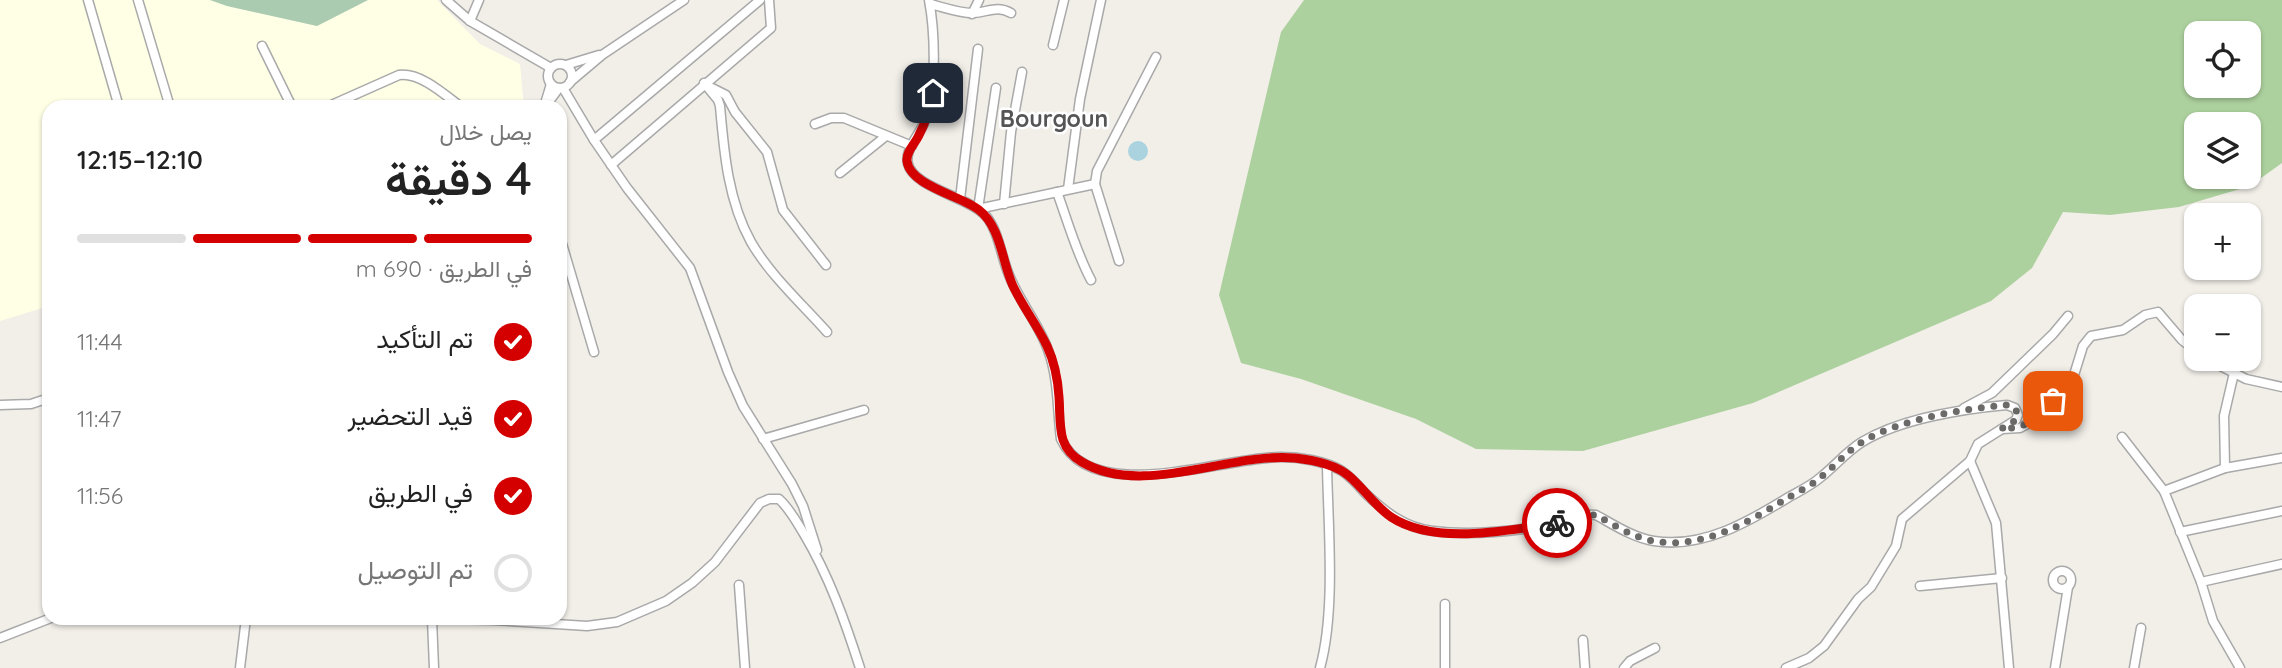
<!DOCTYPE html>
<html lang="ar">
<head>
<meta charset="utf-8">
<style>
	:root { --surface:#fff; --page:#f6f6f6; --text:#222; --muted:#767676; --line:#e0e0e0; --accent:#d40000 }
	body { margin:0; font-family:Quicksand,Vazirmatn,sans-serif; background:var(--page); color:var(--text); direction:rtl; height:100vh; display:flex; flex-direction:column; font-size:26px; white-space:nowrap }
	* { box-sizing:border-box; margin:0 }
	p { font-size:23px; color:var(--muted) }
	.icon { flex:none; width:38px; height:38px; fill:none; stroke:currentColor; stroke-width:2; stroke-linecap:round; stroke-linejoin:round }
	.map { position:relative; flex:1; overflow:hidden; direction:ltr }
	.side { position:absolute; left:42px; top:100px; width:525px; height:525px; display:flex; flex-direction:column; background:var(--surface); border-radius:21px; box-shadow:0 2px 5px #0004; direction:rtl }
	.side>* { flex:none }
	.fabs { position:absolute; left:2184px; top:21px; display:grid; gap:14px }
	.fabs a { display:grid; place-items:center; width:77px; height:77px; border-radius:14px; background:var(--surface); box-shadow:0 2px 5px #0004; font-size:35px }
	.pin { position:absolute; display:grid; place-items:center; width:60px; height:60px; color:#fff; margin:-30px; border-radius:14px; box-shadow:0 4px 10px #0006 }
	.courier { position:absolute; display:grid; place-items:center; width:70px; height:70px; margin:-35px; border:5px solid #d40000; border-radius:50%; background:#fff; color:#222; box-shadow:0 2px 9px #0007 }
	.headline em { font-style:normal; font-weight:600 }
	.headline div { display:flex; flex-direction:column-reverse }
	.headline { display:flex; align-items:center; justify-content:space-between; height:119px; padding:0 35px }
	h1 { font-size:46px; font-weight:600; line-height:52px }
	.bar { display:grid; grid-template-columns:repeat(4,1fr); gap:10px 7px; align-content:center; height:84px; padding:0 35px }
	.bar i { height:9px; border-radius:5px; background:var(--line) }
	.bar .active { background:var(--accent) }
	.bar p { grid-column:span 4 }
	ol { padding:0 35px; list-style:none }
	li { display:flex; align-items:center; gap:21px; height:77px }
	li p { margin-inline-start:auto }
	li .icon { padding:7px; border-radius:50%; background:var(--accent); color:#fff; stroke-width:4 }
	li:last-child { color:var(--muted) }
	li i { width:38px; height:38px; border:4px solid var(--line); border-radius:50% }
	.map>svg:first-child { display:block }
	.education { fill:#ffffe5 }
	.forest { fill:#add19e; fill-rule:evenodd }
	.cemetery { fill:#aacbaf }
	.water { fill:#aad3df }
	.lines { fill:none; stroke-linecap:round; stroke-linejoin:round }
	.minor-casing { stroke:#a9a9a9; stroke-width:11 }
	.minor { stroke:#fff; stroke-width:8 }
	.done { stroke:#6b6a68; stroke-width:7; stroke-dasharray:0 12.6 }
	.route { stroke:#d40000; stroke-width:9 }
	.labels { text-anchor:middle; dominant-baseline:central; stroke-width:5; stroke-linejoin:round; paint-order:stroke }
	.quarter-label { font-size:23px; font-weight:bold; fill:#555; stroke:#fff }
</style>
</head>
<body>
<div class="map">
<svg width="2282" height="668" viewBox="0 0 2282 668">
	<rect width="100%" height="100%" fill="#f2efe9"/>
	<path class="education" d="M0,0h210l17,6 90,20 51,-26h69l43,44 40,20 4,43h-475v199l-49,15z"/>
	<path class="forest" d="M1304,0h978v163l-32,23 -71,21 -69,8 -47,-3 -31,56 -41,33 -238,102 -170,48 -107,-2 -60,-30 -115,-40 -60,-16 -22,-68 62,-263zM2196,33h53v53h-53zM2196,124h53v53h-53z"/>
	<path class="cemetery" d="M210,0h158l-51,26 -90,-20z"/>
	<circle class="water" cx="1138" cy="151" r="10"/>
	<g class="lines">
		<g class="minor-casing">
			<g id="minor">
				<path d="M88,0l31,107"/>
				<path d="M138,0l32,107"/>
				<path d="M446,0l24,21 81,47"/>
				<path d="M929,0c6,32 8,91 -4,121 -5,13 -21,29 -17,43 6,24 61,33 78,52 13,16 15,40 23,59 10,26 30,49 39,75 11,30 9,59 13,89 31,68 163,18 219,18 20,0 45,4 62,14 9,6 16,14 23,22 20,19 40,35 68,38 40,5 83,0 122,-7 14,-3 25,-11 41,-9 18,10 38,23 58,26 49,8 96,-20 135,-44 11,-6 23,-12 32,-20 14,-11 25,-25 41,-35 38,-23 100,-33 145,-37l8,3 3,7 -2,5 -38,24 -8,17 -68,58 -6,27 -25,41 -13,12 -34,47 -15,12 -23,10"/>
				<path d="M930,4c13,3 31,10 44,9 14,-1 23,-8 37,0"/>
				<path d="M972,14l7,-14"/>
				<path d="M470,21l9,-21"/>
				<path d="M1053,45l11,-45"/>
				<path d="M262,46l30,61"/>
				<circle cx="560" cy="76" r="12"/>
				<path d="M566,65l33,-10"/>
				<path d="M570,82l32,-27 82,-55"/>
				<path d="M704,83l14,17 2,6c4,46 8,95 31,136 19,33 50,61 76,90"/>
				<path d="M710,87l16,8 9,17 32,40 16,58 43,55"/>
				<path d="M563,88l31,52 33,48 63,80 38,104 15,34 49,78 11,22 14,44"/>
				<path d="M996,88l-18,121 117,-25"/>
				<path d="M327,107l72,-32c21,-3 45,19 62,32"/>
				<path d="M544,107l7,-23"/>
				<path d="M545,107l14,-19"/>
				<path d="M815,124l16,-6h13l68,28"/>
				<path d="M594,140l166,-140"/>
				<path d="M611,165l160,-137 -2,-28"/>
				<path d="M840,173l46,-37"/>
				<path d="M1068,189l12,-90 21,-99"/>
				<path d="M1057,192c11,30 19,60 34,88"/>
				<path d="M960,199l18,-150"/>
				<path d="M1004,204l7,-72 11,-60"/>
				<path d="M560,237l34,115"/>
				<path d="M1119,261l-24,-77 2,-13 59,-114"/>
				<path d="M2207,359l39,20 36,8"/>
				<path d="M0,405l31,-1 18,-6"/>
				<path d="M1964,408l28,-15 61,-59 15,-18"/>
				<path d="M2002,429l18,-1 18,-10 31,-34 5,-9 9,-29 8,-10 32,-6 22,-15 13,-3 24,28 14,11"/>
				<path d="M2122,437l42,54"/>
				<path d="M763,439l101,-29"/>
				<path d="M1970,461l26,62 13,145"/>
				<path d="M2225,468l-1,-52 10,-43"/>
				<path d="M2180,532l102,-21"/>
				<circle cx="2062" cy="580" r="9"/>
				<path d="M2201,582l81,-18"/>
				<path d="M739,585l6,83"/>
				<path d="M1920,586l82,-8"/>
				<path d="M1445,604v64"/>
				<path d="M408,618l85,2 94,6 30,-4 49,-21 26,-18 23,-21 45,-59 9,-4h10c11,10 17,22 25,35 25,42 41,87 56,134"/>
				<path d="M432,619l2,49"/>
				<path d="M0,638l51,-20"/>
				<path d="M1583,640l2,28"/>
				<path d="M240,668l6,-50"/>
				<path d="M1320,668c16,-58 8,-142 7,-203"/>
				<path d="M1624,668l6,-7 25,-13"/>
				<path d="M2055,668l13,-81"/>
				<path d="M2134,668l7,-40"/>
				<path d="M2240,668l-27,-47 -12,-39 -37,-91 61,-23 57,-10"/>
			</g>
		</g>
		<use href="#minor" class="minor"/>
	</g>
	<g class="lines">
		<path class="done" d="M1557,523l22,-8h17c18,10 38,23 58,26 49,9 96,-20 135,-44 11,-6 23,-12 32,-20 14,-11 25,-25 41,-35 38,-23 100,-33 145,-37l8,3 3,7 -2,5 -15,9c28,-2 34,-8 52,-28"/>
		<path class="route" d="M933,93c-3,15 -8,31 -15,44 -4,8 -12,15 -11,24 3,25 55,35 72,49 22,17 23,52 34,76 10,21 24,39 34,60 7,15 11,35 12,51 2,27 -3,50 23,65 61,36 146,-10 213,-4 18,2 40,6 54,18 15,13 26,30 42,41 44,29 117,13 166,6"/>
	</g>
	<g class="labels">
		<g class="quarter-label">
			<text x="1054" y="118">Bourgoun</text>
		</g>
	</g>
</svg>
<div class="fabs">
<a><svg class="icon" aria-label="locate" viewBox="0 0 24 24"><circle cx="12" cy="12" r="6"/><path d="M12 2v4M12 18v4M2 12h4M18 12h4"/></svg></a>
<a><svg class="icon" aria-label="layers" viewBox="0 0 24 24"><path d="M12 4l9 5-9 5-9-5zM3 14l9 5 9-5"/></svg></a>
<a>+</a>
<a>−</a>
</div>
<div class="pin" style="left:2053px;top:401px;background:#ea580c"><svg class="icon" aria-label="bag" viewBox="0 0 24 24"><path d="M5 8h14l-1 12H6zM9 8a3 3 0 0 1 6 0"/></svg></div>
<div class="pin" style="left:933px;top:93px;background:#1f2937"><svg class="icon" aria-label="home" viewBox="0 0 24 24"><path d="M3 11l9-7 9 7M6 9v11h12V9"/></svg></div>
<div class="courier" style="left:1557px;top:523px"><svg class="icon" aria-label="bike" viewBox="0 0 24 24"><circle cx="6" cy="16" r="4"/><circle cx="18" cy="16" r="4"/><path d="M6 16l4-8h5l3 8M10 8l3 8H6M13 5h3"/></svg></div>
<section class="side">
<div class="headline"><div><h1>4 دقيقة</h1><p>يصل خلال</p></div><em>12:10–12:15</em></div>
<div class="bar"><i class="active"></i><i class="active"></i><i class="active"></i><i></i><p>في الطريق · 690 m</p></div>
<ol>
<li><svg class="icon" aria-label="check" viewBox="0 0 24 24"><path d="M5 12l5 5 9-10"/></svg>تم التأكيد<p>11:44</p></li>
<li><svg class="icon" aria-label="check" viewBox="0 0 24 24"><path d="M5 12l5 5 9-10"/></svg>قيد التحضير<p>11:47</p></li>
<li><svg class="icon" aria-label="check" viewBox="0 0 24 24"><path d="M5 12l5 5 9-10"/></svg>في الطريق<p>11:56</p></li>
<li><i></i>تم التوصيل</li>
</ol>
</section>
</div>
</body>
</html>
